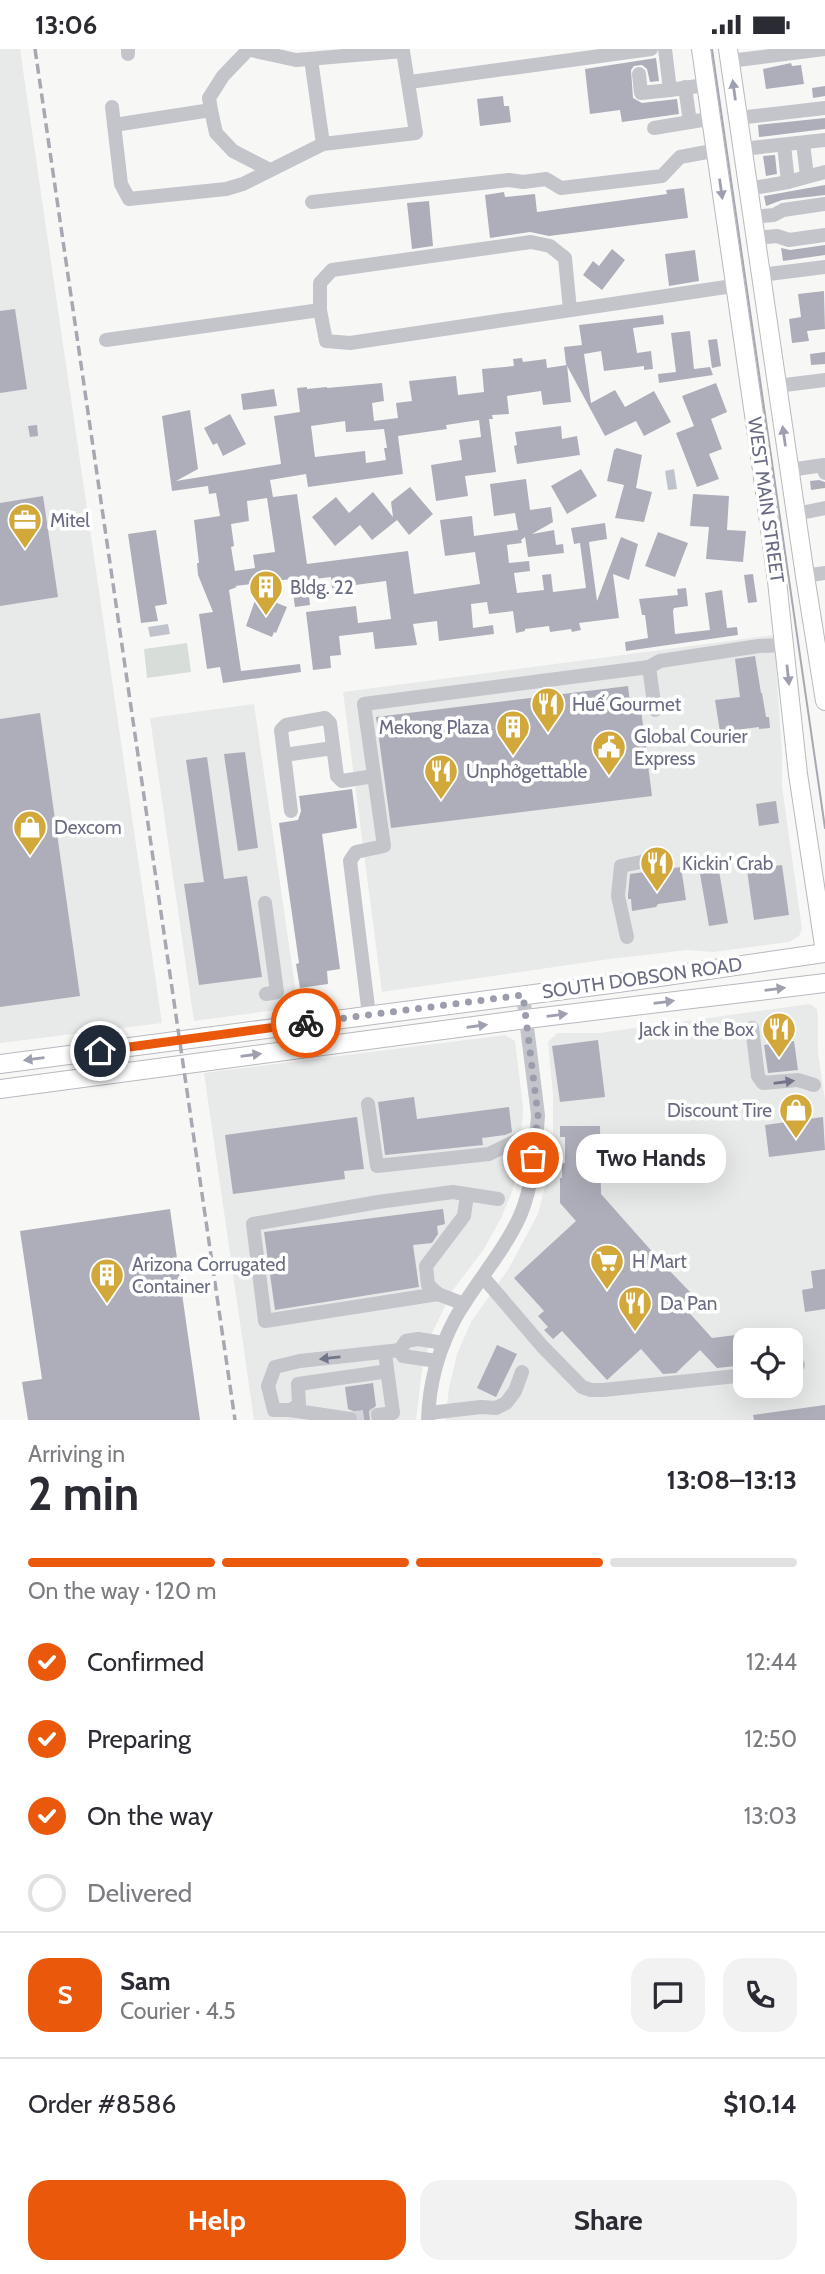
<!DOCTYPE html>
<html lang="en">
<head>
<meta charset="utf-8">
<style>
	:root { --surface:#fff; --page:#f2f2f3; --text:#2b2b33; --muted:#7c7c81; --line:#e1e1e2; --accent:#ea580c }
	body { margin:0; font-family:Cabin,sans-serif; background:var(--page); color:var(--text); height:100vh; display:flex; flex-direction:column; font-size:26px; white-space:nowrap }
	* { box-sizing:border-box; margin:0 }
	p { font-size:23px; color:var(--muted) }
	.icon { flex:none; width:38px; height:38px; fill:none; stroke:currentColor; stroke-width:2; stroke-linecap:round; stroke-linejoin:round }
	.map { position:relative; height:1371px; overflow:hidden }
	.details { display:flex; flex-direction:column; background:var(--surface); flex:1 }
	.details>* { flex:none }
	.tools { position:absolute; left:733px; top:1279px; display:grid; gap:14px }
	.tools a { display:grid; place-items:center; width:70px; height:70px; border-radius:14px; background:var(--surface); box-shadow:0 7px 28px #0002; font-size:35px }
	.pin { position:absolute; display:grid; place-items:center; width:60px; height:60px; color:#fff; margin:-30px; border:4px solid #fff; border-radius:50%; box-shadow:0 2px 7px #0007 }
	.courier { position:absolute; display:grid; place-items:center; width:70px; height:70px; margin:-35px; border:5px solid #ea580c; border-radius:50%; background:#fff; color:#222; box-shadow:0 2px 9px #0007 }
	.bubble { position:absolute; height:49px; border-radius:21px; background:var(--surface); box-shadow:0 7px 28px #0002; font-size:23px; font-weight:700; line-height:49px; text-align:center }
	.summary em { font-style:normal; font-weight:700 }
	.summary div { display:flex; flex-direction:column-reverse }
	.summary { display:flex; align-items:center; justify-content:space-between; height:119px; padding:0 28px }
	h1 { font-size:46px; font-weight:700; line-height:52px }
	.bar { display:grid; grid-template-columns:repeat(4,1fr); gap:10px 7px; align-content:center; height:84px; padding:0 28px }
	.bar i { height:9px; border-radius:5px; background:var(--line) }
	.bar .on { background:var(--accent) }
	.bar p { grid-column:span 4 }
	.line { display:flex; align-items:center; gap:18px; padding:0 28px; border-top:2px solid var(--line) }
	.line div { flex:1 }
	.round { display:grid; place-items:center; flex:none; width:74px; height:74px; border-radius:21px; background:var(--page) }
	ol { padding:0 28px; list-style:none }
	li { display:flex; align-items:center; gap:21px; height:77px }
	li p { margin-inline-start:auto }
	li .icon { padding:7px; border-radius:50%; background:var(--accent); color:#fff; stroke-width:4 }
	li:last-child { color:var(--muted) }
	li i { width:38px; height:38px; border:4px solid var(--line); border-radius:50% }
	.cta { display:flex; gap:14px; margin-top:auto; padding:14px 28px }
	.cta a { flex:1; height:80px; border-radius:21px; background:var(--accent); color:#fff; font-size:28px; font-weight:700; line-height:80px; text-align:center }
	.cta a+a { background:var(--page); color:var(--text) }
	.status { display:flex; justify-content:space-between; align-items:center; height:49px; padding:0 35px; background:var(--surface); direction:ltr }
	.status svg { height:19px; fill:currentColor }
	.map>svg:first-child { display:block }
	.built { fill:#e8e9e9; fill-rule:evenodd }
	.green { fill:#d7ded9 }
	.water { fill:#c0c3cc }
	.building { fill:#adaeb9; fill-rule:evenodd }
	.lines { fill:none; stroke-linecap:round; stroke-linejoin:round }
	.minor-tunnel { stroke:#d4d5da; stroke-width:14; stroke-dasharray:14 7; stroke-linecap:butt }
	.major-casing { stroke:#b8b8be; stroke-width:20 }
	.minor { stroke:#c4c5cb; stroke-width:14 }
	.major { stroke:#fff; stroke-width:18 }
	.tram { stroke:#a7a8b1; stroke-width:2 }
	.rail { stroke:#a7a8b1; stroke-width:3.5; stroke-dasharray:10 5; stroke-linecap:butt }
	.oneway { fill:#9e9faf }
	.oneway2 { fill:#73758b }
	.done { stroke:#9b9dac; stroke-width:7; stroke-dasharray:0 12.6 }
	.route { stroke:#ea580c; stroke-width:9 }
	.labels { text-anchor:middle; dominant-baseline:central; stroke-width:7; stroke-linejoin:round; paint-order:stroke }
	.street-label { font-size:19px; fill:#6a6c84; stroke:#fff }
	.poi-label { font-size:19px; fill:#6a6c84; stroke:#fff; text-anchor:start }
</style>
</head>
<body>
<div class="status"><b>13:06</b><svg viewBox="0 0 49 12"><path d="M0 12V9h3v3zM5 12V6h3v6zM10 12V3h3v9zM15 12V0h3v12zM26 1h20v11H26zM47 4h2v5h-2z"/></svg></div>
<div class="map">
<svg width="825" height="1371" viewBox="0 0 825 1371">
	<rect width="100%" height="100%" fill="#f7f8f6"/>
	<g class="built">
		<path d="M0,0h20l142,974 -162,20z"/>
		<path d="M774,586l8,119v32l20,143 -3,7 -10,6 -76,10 -26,-2 -77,9 -228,33 -39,-300z"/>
		<path d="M254,655l44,303 -104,14 -44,-303z"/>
		<path d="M810,955l7,5 1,8v36l7,47v320h-380l4,-32 8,-34 14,-32 38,-54 29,-54 11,-44 4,-38v-37l-5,-53 9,-9h42zM746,1292h45v45h-45z"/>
		<path d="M505,986l10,6 8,66 -2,44 -9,41 -11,26 -17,31 -31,41 -21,43 -10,37 -6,50h-162l-50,-347z"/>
	</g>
	<path class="green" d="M187,594l4,29 -44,6 -3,-29z"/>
	<g class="water">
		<path d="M674,420l3,20 -9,1 -3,-19z"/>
		<path d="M168,575l2,10 -20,3 -2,-10z"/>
	</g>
	<g class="building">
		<path d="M656,9l3,23 -9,1 -3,-13 -5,-4 -8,1 -3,4 2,28 9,5 35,-4 2,15 -57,8 -2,-12 -30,4 -5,-45z"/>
		<path d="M791,14l1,3 9,-1 3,19 -38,5 -3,-20z"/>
		<path d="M825,37v10l-12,2 -1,-10z"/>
		<path d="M503,47l1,10h5l2,16 -31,4 -3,-27z"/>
		<path d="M825,69v11l-66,8 -1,-12z"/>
		<path d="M775,106l2,19 -11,2 -3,-20z"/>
		<path d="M825,136v10l-43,5 -16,6 -2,-10z"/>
		<path d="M684,139l4,30 -139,18 -19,-4 -40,6 -5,-43 19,-3 1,5 30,-3 2,18 130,-18 -1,-4z"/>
		<path d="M429,152l4,45 -21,3 -5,-46z"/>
		<path d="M825,196v10l-42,6 -2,-13 9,2z"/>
		<path d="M612,200l13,11 -23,30 -19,-15 10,-14 6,5z"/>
		<path d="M695,201l4,31 -30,5 -4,-32z"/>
		<path d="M824,242l1,38 -18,2 2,10 -17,2 -3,-24 12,-2 -3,-23z"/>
		<path d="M15,260l12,80 -27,4v-82z"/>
		<path d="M663,266l1,9 -31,4 4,25 14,-2 2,18 -9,1v-4l-40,5 -3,-20 -17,3 7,49 24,-13 10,17 29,-16 17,31 -27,14 -8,-15 -31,15 -39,-72 -2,-17 18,-2 -3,-20z"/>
		<path d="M690,282l4,38 16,-2 3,8 -54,8 -1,-9 18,-2 -5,-39z"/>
		<path d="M717,290l4,27 -9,2 -4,-28z"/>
		<path d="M825,303v12l-14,1 -1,-11z"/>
		<path d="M522,309l1,4 23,-3 1,9 20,-3 4,37 -28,3 -2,-14 -34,5 2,18 -17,1 1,4h-4l7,53 -31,4 3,20 -32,5 -5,-36 31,-5 -3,-20 22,-3 -2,-17 -33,5 1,4 -49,7 5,38 -95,13 -2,-13 -36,6 3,17 24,-3 10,70 101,-13 6,43 66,-10 -5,-32 -30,4 -5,-36 32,-4 2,20 44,-6 -3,-17 -21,3 -4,-32 36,-5 4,31 21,-3 2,15 -21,12 22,-4 2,15 7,-1 1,9 -36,4 -3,-20 -4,3 1,3 -15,2 2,18 20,-2 1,10 -16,2 3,20 27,-3 -2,-15 9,-1 2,18 33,-4 -6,-45 -6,1 -3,-16 34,-5 2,16 -18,3 8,59 24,-64 17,7 -9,36 -16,-6 6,44 -40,5 2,7 -9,2 -1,-3 -21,3 -1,-6 -24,3v2l-9,2 -3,-22 -24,3 -2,-12 -16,2 2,24 20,-3 1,9 -55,7 -2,-20 -24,3 4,21 -42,4 -2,-17 -34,4 2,19 -11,1 1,12 -18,2 -7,-58 50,-6 2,17 33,-4 -5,-38 -54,7 -1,-11 -24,3 3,25 -15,2 -4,-28 -56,7 2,1 -8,3 12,81 59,-7 1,8 -78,11 -3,-16 -13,2 -8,-55 14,-2 -15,-37 -1,-12h2l-5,-43 26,-4 -4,-23 -7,1 -1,-8 -36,5 -10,-75 28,-6 8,59 -22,12 105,-17 -7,-48 26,-4 -3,-24 10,-1v2l20,-2v1l55,-5 2,18 -12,2 2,18 24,-3 -2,-15 16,-2 -3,-20 47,-5 2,19 26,-3 -2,-23 32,-3 -1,-7zM345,372l1,11 38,-3 3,19h-3l2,12 -20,3 -1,-12 -50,6 -4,-31zM267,449l8,54 -22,3 2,13 -20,3 -4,-24 3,-1 -3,-22 18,-3 -2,-20z"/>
		<path d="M716,334l11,29 -16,7 11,30 -13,5 10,25 -22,8 -21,-54 18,-7 -12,-30z"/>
		<path d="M274,340l3,17 -34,4 -2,-16z"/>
		<path d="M230,365l16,30 -23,12 -6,-13 -4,2 -9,-17z"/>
		<path d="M37,376l1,11 -8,1 -2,-11z"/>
		<path d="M561,377l1,13 15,-3 3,19 -63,9 -3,-18 3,-1 -2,-13z"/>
		<path d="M617,399l25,7 -6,33 16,4 -8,30 -29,-4 9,-33 -17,-4 7,-31z"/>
		<path d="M581,420l16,27 -30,18 -16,-28z"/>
		<path d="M819,431l6,2v6l-14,2 -1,-9z"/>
		<path d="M410,438l23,27 -24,21 -12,-15 -25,20 -12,-15 -25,21 -23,-29 24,-20 13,16 24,-21 20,25 -2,-15z"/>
		<path d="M693,445l36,2 -2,34 19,1 -3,31 -37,-3 3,-32 -19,-1z"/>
		<path d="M43,447l15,101 -58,9v-103z"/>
		<path d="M156,481l11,74 -12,2 3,15 -17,2 -13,-89z"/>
		<path d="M658,483l30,11 -13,34 -30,-11z"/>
		<path d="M753,525l4,28 -9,1 -4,-28z"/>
		<path d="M686,539l2,18 -14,2 -1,3 2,23 35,-4 -5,-37 17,-3 5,38 10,-1 1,8 -112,16 -1,-9 23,-4 -3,-23h-3l-3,-16 39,-4 -1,-6z"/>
		<path d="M257,546l30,12 -11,26 -2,-1 -2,5 -26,-11z"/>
		<path d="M755,607l6,37h1l4,24h3l1,11 -11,1v-2l-39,5 -5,-32 25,-3 -5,-38z"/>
		<path d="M628,637l2,17 10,-1 12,94 -261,32 -15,-111z"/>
		<path d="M40,664l40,283 -80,11v-288z"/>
		<path d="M245,703l13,96 -20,3 -14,-97z"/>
		<path d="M207,708l17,122 23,-3 15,101 -63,8 -15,-101 20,-2 -18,-122z"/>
		<path d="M352,740l5,39 -35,6 18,135 -13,2 1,13 -28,4 -4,-24 3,-1 -20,-140 19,-3 3,-9 -2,-15z"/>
		<path d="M776,752l3,22 -20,3 -3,-22z"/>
		<path d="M782,816l7,50 -35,5 -7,-50z"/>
		<path d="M681,818l5,33 -28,4 -2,3 -24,4 -1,-12h-3v-4l2,-21z"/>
		<path d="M719,822l9,52 -19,3 -9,-52z"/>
		<path d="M598,991l7,57 -45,5 -8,-56z"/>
		<path d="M794,992l4,29 -30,3 -4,-28z"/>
		<path d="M414,1048l3,22 92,-12 3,25 -7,3 -23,3 1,7 -98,10 -7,-53z"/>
		<path d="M357,1068l7,52 -20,2 1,8 -112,15 -8,-59z"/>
		<path d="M823,1068l2,33 -56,7 -4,-32z"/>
		<path d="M560,1077h40l1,68 63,71 27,28 -7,6 5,6 -4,3 27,30 57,-7 1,10h-24v24l-29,3 -17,-18 -24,23 -13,1 -22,-25 -34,31 -45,-49 -9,8 -9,-9 4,-3 -10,-11 6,-5 -30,-33 62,-57 -16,-18v-25h2v-15h3v-26h-5z"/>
		<path d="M170,1160l30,211h-172l-6,-38 20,-3 -22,-148z"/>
		<path d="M443,1160l2,15 -8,2 1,8 -6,9 -19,2 6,42 -144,23 -11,-78z"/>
		<path d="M825,1220v40l-20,3 -3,-22 11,-2 -2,-17z"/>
		<path d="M497,1296l20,9 -21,43 -19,-9z"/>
		<path d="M373,1334l3,23 -7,5 1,9h-11l-3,-8 -8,-3 -3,-22z"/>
		<path d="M825,1356v15h-71l-1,-5z"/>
	</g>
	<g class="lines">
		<path class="minor-tunnel" d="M350,1370l28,-4"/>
		<g class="major-casing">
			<g id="major">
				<path d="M701,0l61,421 15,111 21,193 27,178"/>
				<path d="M728,0l77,527 20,125"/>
				<path d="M0,1015l618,-81 207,-30"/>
				<path d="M0,1040l526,-70 299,-36"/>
			</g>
		</g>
		<g class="minor">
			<path d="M665,0l5,41 28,-4"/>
			<path d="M248,1l-25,26 -14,22 2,12 5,23 17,18 37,19"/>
			<path d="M128,5v-5"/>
			<path d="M311,10l12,85"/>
			<path d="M730,12l95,-12"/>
			<path d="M639,25l2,19 29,-3"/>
			<path d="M410,33l241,-33"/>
			<path d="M685,38l5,35"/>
			<path d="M112,58l9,77 8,15 97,-10 17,-5 80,-40 93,-11 -13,-82 -107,9 -50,-11"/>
			<path d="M738,69l87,-10"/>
			<path d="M114,76l97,-15"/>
			<path d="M654,79l48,-8"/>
			<path d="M803,94l4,33"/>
			<path d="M784,96l4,37"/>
			<path d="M742,100l83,-9"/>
			<path d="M748,140l40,-7 37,-10"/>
			<path d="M312,153l197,-22 14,2 23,-3 15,9 101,-12 18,-19 27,-5"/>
			<path d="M752,168l22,-2 9,-5 42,-6"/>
			<path d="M755,189l22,-2 12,4 36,-5"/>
			<path d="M761,226l64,-8"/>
			<path d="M570,261l-5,-52 -15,-12 -19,-4 -199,28 -12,13v27l6,31 24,2 376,-56"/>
			<path d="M106,291l214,-30"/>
			<path d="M777,337l48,-6"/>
			<path d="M789,421l35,-5 1,8"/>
			<path d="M796,465l29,-6"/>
			<path d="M805,527l20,-3"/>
			<path d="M649,618l11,-6 99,-15 25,-1"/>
			<path d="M284,706l49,-7"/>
			<path d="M291,762l-10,-81 5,-5 39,-7 5,5 7,53 5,5 32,-5"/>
			<path d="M265,854l12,89 -11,2"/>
			<path d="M627,888l-9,-41 3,-30 40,-8"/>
			<path d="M369,966l-19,-154 6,-9 28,-6 -20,-142 285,-37 6,43"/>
			<path d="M752,979l6,48 5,7 35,-3 16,5"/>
			<path d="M368,1055l9,62 112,-12 33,-16 15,-3"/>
			<path d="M483,1228l59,69 40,41 9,3h12l143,-15"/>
			<path d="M438,1245l-10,-9 -2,-19 38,-50 3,-21"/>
			<path d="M464,1255l-26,-10 -173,27 -12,-97 125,-22 75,-10 45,7"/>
			<path d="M385,1303l2,17 -5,3 -84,12 1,21 -9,5h-16l-6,-24 7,-19 25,-6 100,-11"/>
			<path d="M437,1312l-34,-5 -3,-6 6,-9 12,-2 26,4"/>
			<path d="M791,1319l7,-3"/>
			<path d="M290,1361l60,9"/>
			<path d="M429,1364l52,-6 15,1 10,-5 9,-12 7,-19"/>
			<path d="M378,1366l15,-2 -6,-44"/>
			<path d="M428,1371c1,-36 11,-72 28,-103 20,-35 47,-64 64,-101 13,-30 16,-69 18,-101l-15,-120"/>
		</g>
		<use href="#major" class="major"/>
		<path class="tram" d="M712,0l113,779"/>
		<path class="rail" d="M35,0l200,1371"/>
	</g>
	<defs><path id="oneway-solid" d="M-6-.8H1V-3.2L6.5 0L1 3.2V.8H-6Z" transform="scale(1.75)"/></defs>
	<g class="oneway">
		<use href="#oneway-solid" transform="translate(734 41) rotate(-98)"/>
		<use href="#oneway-solid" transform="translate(721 140) rotate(82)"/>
		<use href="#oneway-solid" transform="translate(784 387) rotate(-98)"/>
		<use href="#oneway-solid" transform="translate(788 626) rotate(84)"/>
		<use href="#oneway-solid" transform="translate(775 940) rotate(-7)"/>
		<use href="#oneway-solid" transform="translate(664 953) rotate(-7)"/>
		<use href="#oneway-solid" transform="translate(557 966) rotate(-7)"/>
		<use href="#oneway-solid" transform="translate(477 977) rotate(-8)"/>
		<use href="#oneway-solid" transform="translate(251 1006) rotate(-8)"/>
		<use href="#oneway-solid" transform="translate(34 1010) rotate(173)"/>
	</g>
	<g class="oneway2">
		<use href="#oneway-solid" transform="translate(784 1033) rotate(-8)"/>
		<use href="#oneway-solid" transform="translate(330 1309) rotate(174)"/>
	</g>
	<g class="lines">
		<path class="done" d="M306,974l217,-28 15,120 -5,43"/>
		<path class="route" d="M100,1002l206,-28"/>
	</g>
	<defs>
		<g id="office-pin" transform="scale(1.75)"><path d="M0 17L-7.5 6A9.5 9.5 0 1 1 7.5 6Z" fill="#d2a83b" stroke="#fff"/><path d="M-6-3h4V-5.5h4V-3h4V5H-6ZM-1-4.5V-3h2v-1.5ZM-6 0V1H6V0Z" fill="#fff"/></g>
		<g id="building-pin" transform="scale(1.75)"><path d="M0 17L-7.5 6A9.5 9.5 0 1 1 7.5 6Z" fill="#d2a83b" stroke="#fff"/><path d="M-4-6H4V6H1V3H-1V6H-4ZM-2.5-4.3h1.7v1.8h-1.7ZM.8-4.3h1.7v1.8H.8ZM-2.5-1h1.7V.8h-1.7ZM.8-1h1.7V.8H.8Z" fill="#fff"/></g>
		<g id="restaurant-pin" transform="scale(1.75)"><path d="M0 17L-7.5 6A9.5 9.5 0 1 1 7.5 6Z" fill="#d2a83b" stroke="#fff"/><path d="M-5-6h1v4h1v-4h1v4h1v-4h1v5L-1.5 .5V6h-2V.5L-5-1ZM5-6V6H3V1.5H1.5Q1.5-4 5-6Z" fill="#fff"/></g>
		<g id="civic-pin" transform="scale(1.75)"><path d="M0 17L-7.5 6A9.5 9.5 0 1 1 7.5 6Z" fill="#d2a83b" stroke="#fff"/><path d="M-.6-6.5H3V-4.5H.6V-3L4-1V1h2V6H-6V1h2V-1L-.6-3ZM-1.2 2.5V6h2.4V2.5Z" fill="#fff"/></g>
		<g id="shop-pin" transform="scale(1.75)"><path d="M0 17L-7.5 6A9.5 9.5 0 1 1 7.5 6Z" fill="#d2a83b" stroke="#fff"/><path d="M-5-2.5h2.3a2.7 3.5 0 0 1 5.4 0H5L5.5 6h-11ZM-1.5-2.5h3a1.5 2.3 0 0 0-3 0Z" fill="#fff"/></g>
		<g id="supermarket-pin" transform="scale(1.75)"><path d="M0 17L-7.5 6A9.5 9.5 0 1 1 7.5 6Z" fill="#d2a83b" stroke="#fff"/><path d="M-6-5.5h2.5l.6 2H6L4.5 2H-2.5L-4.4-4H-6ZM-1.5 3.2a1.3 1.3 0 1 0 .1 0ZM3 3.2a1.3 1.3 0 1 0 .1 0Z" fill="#fff"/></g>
	</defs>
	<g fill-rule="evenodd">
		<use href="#office-pin" x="25" y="471"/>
		<use href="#building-pin" x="266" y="538"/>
		<use href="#restaurant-pin" x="548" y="655"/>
		<use href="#building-pin" x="513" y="678"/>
		<use href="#civic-pin" x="609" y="698"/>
		<use href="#restaurant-pin" x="441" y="722"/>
		<use href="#shop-pin" x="30" y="778"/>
		<use href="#restaurant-pin" x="657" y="814"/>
		<use href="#restaurant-pin" x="779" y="980"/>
		<use href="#shop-pin" x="796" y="1061"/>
		<use href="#supermarket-pin" x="607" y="1212"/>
		<use href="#building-pin" x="107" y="1226"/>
		<use href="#restaurant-pin" x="635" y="1254"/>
	</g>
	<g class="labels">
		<g class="street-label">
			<text transform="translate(766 451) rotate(82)">WEST MAIN STREET</text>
			<text transform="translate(642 929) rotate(-8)">SOUTH DOBSON ROAD</text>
		</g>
		<g class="poi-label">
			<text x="50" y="471">Mitel</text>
			<text x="290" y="538">Bldg. 22</text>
			<text x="572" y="655">Huế Gourmet</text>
			<text x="489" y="678" text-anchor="end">Mekong Plaza</text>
			<text x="634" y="687">Global Courier<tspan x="634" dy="22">Express</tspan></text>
			<text x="466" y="722">Unphởgettable</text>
			<text x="54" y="778">Dexcom</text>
			<text x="682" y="814">Kickin' Crab</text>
			<text x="754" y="980" text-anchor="end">Jack in the Box</text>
			<text x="772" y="1061" text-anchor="end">Discount Tire</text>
			<text x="632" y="1212">H Mart</text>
			<text x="132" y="1215">Arizona Corrugated<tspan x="132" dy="22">Container</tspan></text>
			<text x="660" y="1254">Da Pan</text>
		</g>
	</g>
</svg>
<div class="tools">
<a><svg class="icon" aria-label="locate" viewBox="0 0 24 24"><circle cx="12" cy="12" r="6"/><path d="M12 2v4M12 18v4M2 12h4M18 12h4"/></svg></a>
</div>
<div class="pin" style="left:533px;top:1109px;background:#ea580c"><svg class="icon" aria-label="bag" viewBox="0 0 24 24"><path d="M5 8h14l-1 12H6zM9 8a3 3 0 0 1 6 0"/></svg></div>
<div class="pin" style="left:100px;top:1002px;background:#1f2937"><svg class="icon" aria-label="home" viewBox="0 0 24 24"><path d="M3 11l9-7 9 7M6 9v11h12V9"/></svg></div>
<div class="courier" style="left:306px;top:974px"><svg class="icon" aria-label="bike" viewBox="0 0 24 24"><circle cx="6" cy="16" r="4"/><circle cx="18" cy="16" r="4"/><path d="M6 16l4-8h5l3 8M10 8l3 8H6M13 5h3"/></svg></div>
<div class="bubble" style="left:576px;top:1085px;width:150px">Two Hands</div>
</div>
<section class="details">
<div class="summary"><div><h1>2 min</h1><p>Arriving in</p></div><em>13:08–13:13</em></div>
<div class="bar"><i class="on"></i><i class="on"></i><i class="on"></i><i></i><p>On the way · 120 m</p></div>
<ol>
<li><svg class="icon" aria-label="check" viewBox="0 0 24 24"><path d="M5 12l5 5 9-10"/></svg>Confirmed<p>12:44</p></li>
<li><svg class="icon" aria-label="check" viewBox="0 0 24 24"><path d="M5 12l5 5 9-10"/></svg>Preparing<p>12:50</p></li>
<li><svg class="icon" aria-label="check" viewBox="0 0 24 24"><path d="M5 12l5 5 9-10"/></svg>On the way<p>13:03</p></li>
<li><i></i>Delivered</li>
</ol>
<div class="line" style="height:126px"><b class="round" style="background:var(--accent);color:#fff">S</b><div><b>Sam</b><p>Courier · 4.5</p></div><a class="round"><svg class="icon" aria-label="chat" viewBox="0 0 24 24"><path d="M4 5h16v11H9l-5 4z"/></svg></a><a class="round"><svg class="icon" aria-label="phone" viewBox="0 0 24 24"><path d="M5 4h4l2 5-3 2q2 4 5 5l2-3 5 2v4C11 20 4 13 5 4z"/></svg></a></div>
<div class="line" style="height:91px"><div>Order #8586</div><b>$10.14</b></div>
<div class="cta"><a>Help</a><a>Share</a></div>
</section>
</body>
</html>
